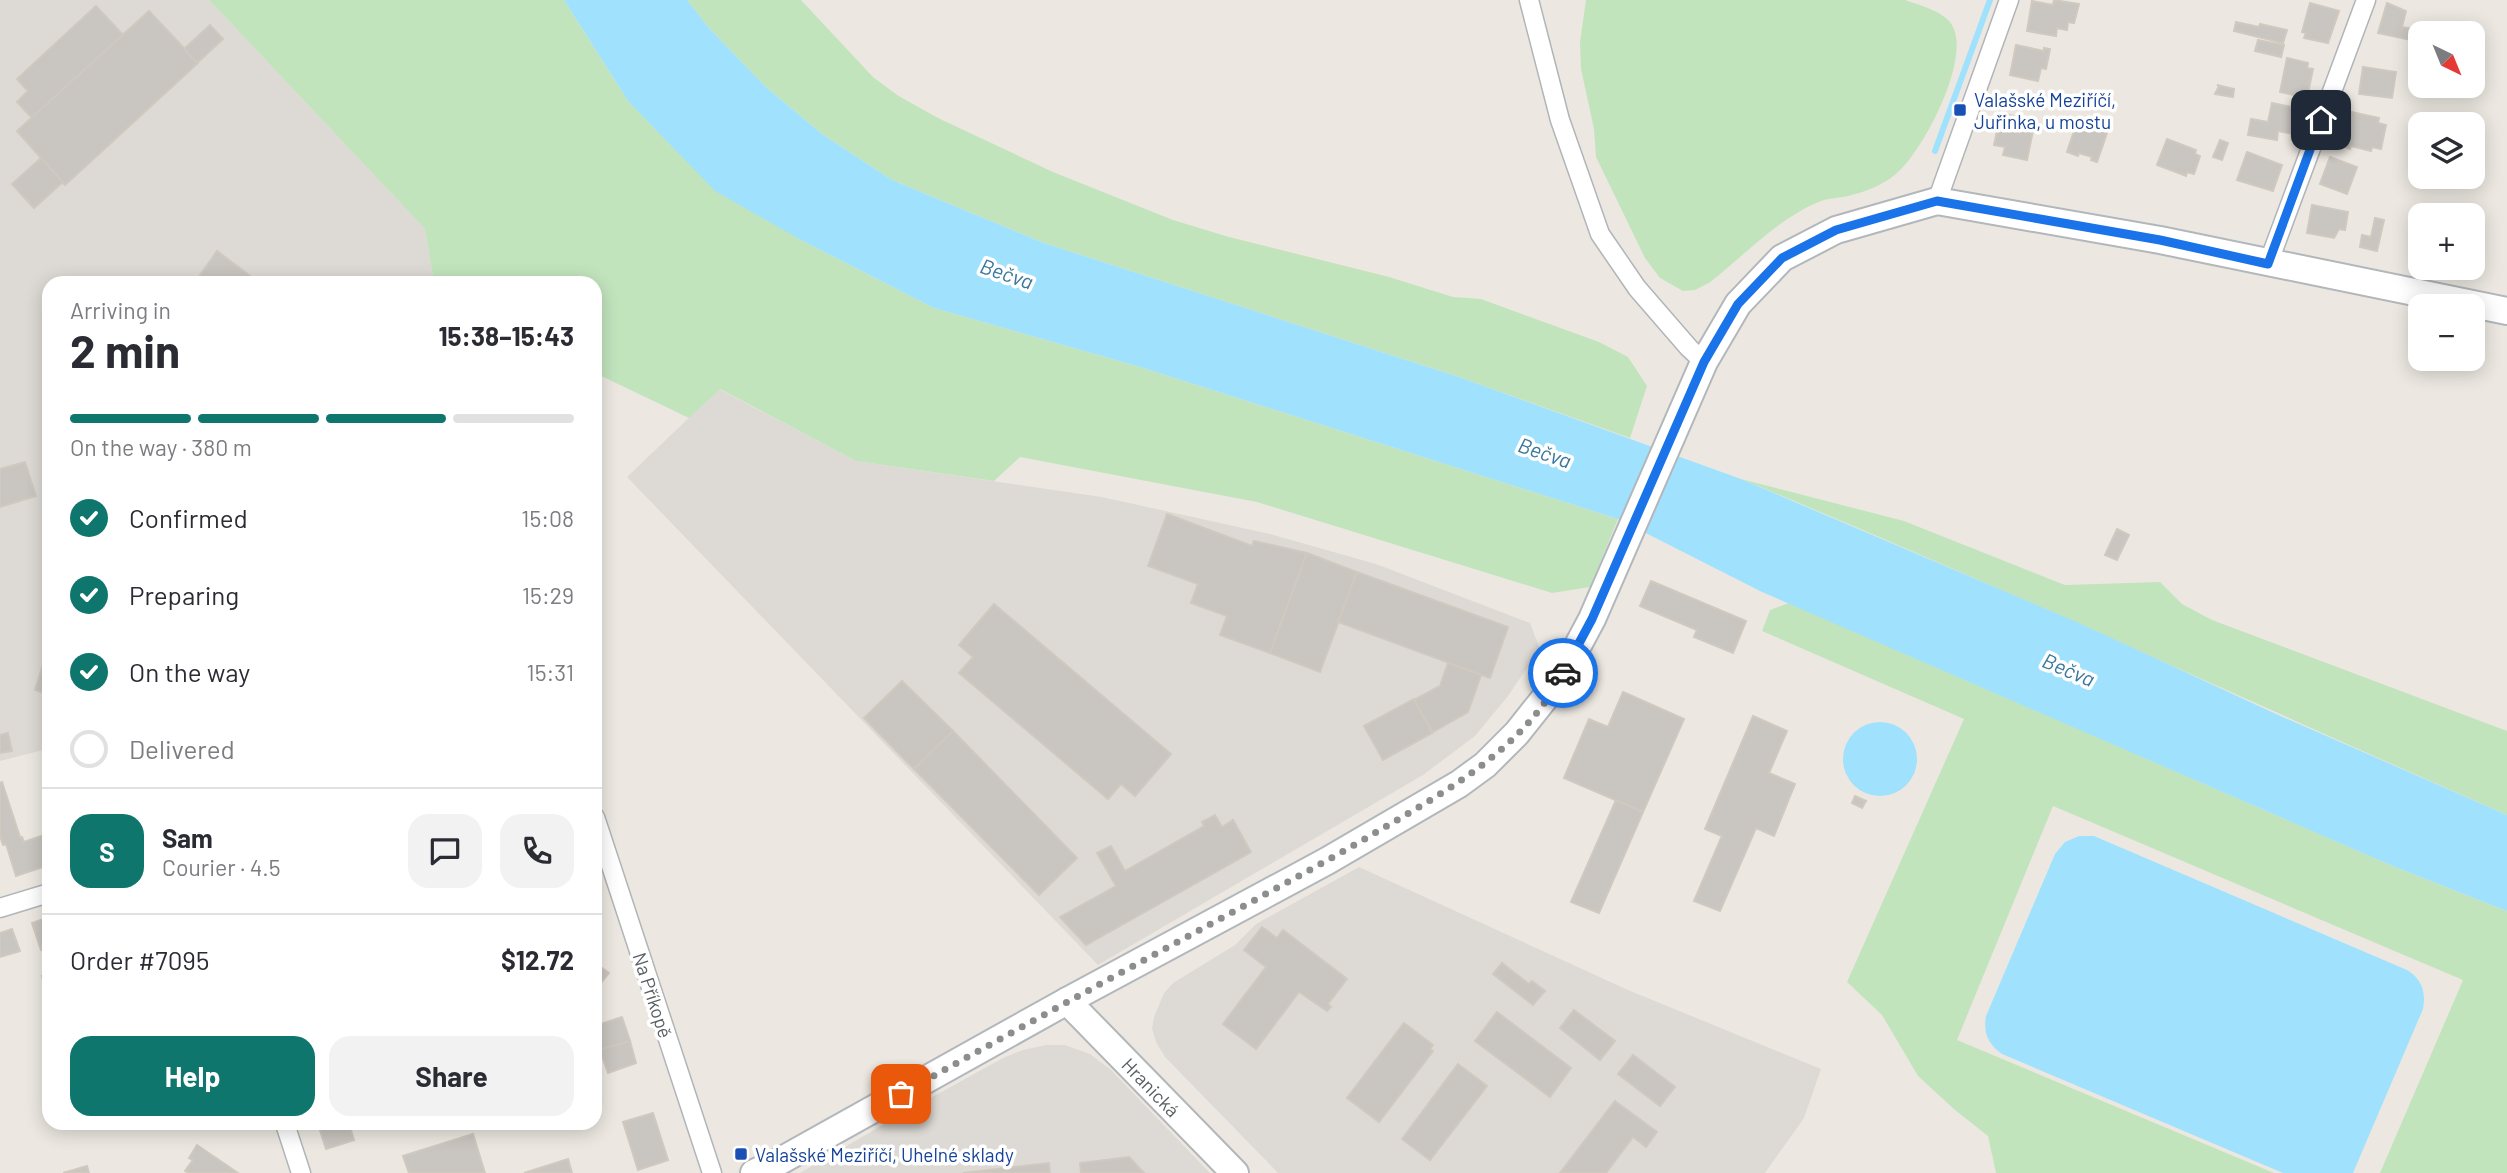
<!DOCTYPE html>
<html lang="en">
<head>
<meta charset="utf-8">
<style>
	:root { --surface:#fff; --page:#f2f2f3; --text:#2b2b33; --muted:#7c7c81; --line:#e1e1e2; --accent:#0f766e }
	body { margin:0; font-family:Barlow,sans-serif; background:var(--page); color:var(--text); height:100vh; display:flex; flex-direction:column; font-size:26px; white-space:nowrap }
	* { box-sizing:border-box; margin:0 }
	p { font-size:23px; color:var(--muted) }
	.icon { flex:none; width:38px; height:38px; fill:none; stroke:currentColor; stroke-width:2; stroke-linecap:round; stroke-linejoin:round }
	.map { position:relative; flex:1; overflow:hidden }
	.sheet { position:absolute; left:42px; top:276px; width:560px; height:854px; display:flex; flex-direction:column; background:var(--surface); border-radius:21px; box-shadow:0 4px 18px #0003 }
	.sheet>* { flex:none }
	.needle { width:46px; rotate:137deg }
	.fabs { position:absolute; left:2408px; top:21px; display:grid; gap:14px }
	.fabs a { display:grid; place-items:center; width:77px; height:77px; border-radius:14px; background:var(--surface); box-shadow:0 4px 18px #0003; font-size:35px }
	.pin { position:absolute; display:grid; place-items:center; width:60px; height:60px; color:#fff; margin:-30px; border-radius:14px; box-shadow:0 4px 10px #0006 }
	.courier { position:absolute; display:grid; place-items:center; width:70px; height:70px; margin:-35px; border:5px solid #1a73e8; border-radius:50%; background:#fff; color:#222; box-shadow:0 2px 9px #0007 }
	.overview em { font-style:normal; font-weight:700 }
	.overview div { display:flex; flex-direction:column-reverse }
	.overview { display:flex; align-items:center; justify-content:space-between; height:119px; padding:0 28px }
	h1 { font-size:46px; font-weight:700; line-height:52px }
	.bar { display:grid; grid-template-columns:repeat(4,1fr); gap:10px 7px; align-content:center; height:84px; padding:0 28px }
	.bar i { height:9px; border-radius:5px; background:var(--line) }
	.bar .active { background:var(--accent) }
	.bar p { grid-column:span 4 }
	.line { display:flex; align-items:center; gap:18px; padding:0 28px; border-top:2px solid var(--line) }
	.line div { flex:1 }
	.round { display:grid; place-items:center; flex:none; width:74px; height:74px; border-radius:21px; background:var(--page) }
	ol { padding:0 28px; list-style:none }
	li { display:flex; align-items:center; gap:21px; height:77px }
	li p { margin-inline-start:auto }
	li .icon { padding:7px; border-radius:50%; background:var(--accent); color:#fff; stroke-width:4 }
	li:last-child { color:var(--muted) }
	li i { width:38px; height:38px; border:4px solid var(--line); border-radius:50% }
	.primary-button { display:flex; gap:14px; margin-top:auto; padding:14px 28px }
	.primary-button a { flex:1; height:80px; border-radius:21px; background:var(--accent); color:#fff; font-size:28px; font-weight:700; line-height:80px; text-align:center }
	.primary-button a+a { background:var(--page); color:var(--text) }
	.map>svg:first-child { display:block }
	.industrial { fill:#dddad5 }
	.green { fill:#c2e4bd }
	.water { fill:#a0e2fd }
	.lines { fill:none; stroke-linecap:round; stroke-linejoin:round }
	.stream { stroke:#a0e2fd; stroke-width:6 }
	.building { fill:#c9c5c0; stroke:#d0c9bf; stroke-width:2 }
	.street-casing { stroke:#b1b5b8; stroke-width:21 }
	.secondary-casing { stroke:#b2b7bb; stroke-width:30 }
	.street { stroke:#fff; stroke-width:18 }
	.secondary { stroke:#fff; stroke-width:26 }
	.done { stroke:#8c8e8e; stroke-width:7; stroke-dasharray:0 12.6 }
	.route { stroke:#1a73e8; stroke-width:9 }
	.transit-dot { fill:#1a4fb4; stroke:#fff; stroke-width:2.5 }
	.labels { text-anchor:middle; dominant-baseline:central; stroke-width:7; stroke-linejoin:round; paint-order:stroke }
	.transit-label { font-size:19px; fill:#164399; stroke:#fff; text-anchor:start }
	.street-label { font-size:19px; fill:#595e61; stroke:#fff }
	.water-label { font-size:21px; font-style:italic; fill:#39789c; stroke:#fff }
</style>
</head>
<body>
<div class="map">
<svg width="2507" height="1173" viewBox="0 0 2507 1173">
	<rect width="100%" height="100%" fill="#ece8e1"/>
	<g class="industrial">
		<path d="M0,0h209l216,229 9,54 -385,1v460l-2,5 -47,12z"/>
		<path d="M719,389l137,72 246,36 168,37 106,30 154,59 10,26 -32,47 -33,40 -52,39 -325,190 -471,-488z"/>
		<path d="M1359,867l269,123 193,79 -17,49 -39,55h-487l-113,-116 -9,-15 -4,-14 2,-11 10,-24 9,-10 62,-38 21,-21z"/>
		<path d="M1046,1045h19l25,9 20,15 100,104h-410l105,-61 98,-54 20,-8z"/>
	</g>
	<g class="green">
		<path d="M209,0h355l64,101 171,138 135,69 206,59 478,152 -28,68 -38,6 -295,-91 -237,-45 -26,24 -138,-20 -136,-72 -31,29 -94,-45v-89l-161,-1 -9,-54z"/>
		<path d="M687,0h114l72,77 24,18 41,23 115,54 120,48 56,17 160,40 64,20 28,2 118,43 29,15 19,29 -17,52 -171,-61 -415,-134 -152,-63 -70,-46 -56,-47 -57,-59z"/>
		<path d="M1586,0h319c14,5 39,11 47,25 20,33 -29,127 -56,149 -13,11 -31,18 -48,22 -9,2 -19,2 -27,5 -43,17 -77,55 -112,82l-14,7 -12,1 -23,-13 -15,-20 -49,-101 -2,-28 -13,-60 -1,-27z"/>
		<path d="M1741,479l163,42 161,64 95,-3 22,22 30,16 295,111v84c-255,-112 -508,-230 -766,-336z"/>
		<path d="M1789,603l606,264 112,44v262h-127l83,-193 -410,-174 -96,234 317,133h-278l-8,-37 -33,-26 -37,-34 -36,-61 -35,-33 117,-263 -202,-88 8,-21z"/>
	</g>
	<g class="water">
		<path d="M564,0h123l22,28 57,59 56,47 70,46 152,63 415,134 282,102 338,144 195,90 233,102v96l-112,-44 -633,-275 -144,-73 -478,-152 -206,-59 -135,-69 -84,-48 -87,-90z"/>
		<circle cx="1880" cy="759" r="37"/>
		<path d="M2079,836h15l313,134c15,9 19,22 16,39l-70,164h-70l-281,-119c-14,-9 -19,-22 -16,-38l69,-162 10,-12z"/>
	</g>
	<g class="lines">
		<path class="stream" d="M1935,151l55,-151"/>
	</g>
	<g class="building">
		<path d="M2054,0l25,4 -5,19 -6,-1 -1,8 -10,-2 -1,8 -29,-5 5,-30 21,4z"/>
		<path d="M2310,3l29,8 -11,32 -24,-5 2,-5 -4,-1z"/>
		<path d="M2387,3l19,8 -4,16 16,3 -2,11 -38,-8z"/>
		<path d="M96,6l27,29 -91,83 -15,-16 11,-11 -11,-12z"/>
		<path d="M149,11l49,52 -133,122 -48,-54z"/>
		<path d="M2236,22l23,5 1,-3 27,6 -4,13 -49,-12z"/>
		<path d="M210,25l13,14 -26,24 -13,-14z"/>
		<path d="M2432,26l11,3 -1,4h-12z"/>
		<path d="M2258,40l26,5 -3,12 -26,-6z"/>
		<path d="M2016,45l28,6v-3l6,1 -4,20 -5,-1 -3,13 -28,-6z"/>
		<path d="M2287,58l21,5 -1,5 6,1 -6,29 -27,-6z"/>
		<path d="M2363,67l33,5 -4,26 -33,-4z"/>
		<path d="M2217,85l17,4 -1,8 -18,-3 4,-8z"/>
		<path d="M2272,103l25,5 -3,26 -16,-3 -1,9 -29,-5 3,-16 17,3z"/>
		<path d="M2347,111l32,7 -1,5 8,2 -5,24 -9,-2 -1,4 -20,-5 -1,3 -12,-6z"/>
		<path d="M2001,113l34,8 -8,39 -24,-5 2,-8 -11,-2z"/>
		<path d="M2077,122l30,11 -10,29 -6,-2 1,-3 -13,-4 -1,3 -11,-4z"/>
		<path d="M2167,139l29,11 -1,4 5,2 -6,18 -7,-2 -1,4 -29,-11z"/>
		<path d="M2220,140l8,3 -6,17 -9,-3z"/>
		<path d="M2247,152l35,13 -9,26 -36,-11z"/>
		<path d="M2330,157l27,10 -10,27 -27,-10z"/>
		<path d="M41,158l22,24 -29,26 -22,-24z"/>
		<path d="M2312,205l36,7 -3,18 -6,-1 -5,9 -27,-5z"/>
		<path d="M2375,218l9,2 -7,31 -17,-4 2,-12 9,2z"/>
		<path d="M2473,223l8,2 -2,10 -6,-1z"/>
		<path d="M217,251l44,33h-50l-11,-9z"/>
		<path d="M25,462l11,34 -36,11v-38z"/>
		<path d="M1167,514l85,32 2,-5 53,12 -37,100 -50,-18 7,-19 -36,-13 7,-19 -50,-18z"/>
		<path d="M2117,529l12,6 -12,25 -12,-5z"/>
		<path d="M1307,553l50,19 -37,100 -50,-19z"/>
		<path d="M1357,572l151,55 -18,51 -152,-56z"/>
		<path d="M1651,581l95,40 -13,32 -39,-16 3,-7 -57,-24z"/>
		<path d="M994,604l177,150 -36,42 -14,-12 -13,15 -149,-126 14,-16 -14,-12z"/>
		<path d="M49,646v49l-14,-5z"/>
		<path d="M1448,663l33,12 -13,37 -35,20 -19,-32 26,-14z"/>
		<path d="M902,681l51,50 -39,38 -50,-51z"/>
		<path d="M1623,692l61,27 -41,93 -79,-34 25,-59 19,8z"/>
		<path d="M1414,699l18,34 -49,27 -19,-34z"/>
		<path d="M1753,716l34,15 -18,42 26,11 -21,52 -18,-8 -36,83 -26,-10 28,-65 -17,-7z"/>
		<path d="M953,731l124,127 -38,37 -125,-126z"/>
		<path d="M8,733l4,18 -12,2v-18z"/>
		<path d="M2,782l18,55h2l2,5 20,-7 5,16v14l-33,11 -10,-32 -3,1 -3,-9v-53z"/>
		<path d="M1855,796l11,5 -4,7 -10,-5z"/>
		<path d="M1616,800l27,12 -44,101 -28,-11z"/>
		<path d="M1215,815l7,12 11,-7 18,32 -165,93 -26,-28 56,-31 -19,-33 14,-7 14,25 79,-45 -2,-4z"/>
		<path d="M49,917v30l-8,3 -9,-27z"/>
		<path d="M1262,927l15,11 6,-8 64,49 -19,25 3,3 -4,4 -28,-19 -43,57 -33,-25 43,-57 -22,-17z"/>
		<path d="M12,929l8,22 -20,6v-24z"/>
		<path d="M595,963l14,10 -9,11 -3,-2 -2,3z"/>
		<path d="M1502,963l27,21 3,-3 13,10 -12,14 -40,-31z"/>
		<path d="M49,974v21h-1l-6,-19z"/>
		<path d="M1574,1010l41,31 -15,19 -40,-32z"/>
		<path d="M1497,1012l74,56 -21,29 -75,-56z"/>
		<path d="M622,1017l8,24 -30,9 -5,-24z"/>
		<path d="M1404,1023l29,22 -3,4 3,2 -54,71 -32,-24z"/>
		<path d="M630,1041l6,22 -28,10 -8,-23z"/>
		<path d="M1633,1055l42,32 -15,19 -42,-32z"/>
		<path d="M1458,1064l29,22 -57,74 -28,-21z"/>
		<path d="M1615,1101l42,31 -11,15 -13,-10 -27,36h-46z"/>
		<path d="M653,1113l15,47 -30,10 -15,-48z"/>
		<path d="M318,1124h31l5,16 -28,9z"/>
		<path d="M473,1134l12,39h-76l-6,-17z"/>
		<path d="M197,1145l41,28h-49l-4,-2 8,-11 -4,-2z"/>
		<path d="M1129,1157l15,16h-63l-1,-10z"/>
		<path d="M568,1159l4,14h-48z"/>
		<path d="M1049,1163l1,10h-87z"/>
		<path d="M87,1166l2,7h-26z"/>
	</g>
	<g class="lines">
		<g class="street-casing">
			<g id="street">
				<path d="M1529,0l31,120 40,114 37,54 52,60 15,14"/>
				<path d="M1937,201l72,-201"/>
				<path d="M2268,264l98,-264"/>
				<path d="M595,817l117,356"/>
				<path d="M0,908l49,-15"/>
				<path d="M285,1124l16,49"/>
			</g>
		</g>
		<g class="secondary-casing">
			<g id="secondary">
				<path d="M1067,1001l168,172"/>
				<path d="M754,1173l28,-13 285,-159 260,-140 132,-77 26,-19 32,-32 43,-54 32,-60 112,-257 34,-58 44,-46 54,-28 101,-29 223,39 347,71"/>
			</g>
		</g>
		<use href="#street" class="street"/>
		<use href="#secondary" class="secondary"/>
	</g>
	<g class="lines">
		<path class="done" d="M901,1094c97,-54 195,-108 293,-161 62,-34 125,-67 186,-103 70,-41 144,-82 183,-157"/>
		<path class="route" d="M1563,673l29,-54 112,-257 34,-58 44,-46 54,-28 101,-29 223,39 108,24 53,-144"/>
	</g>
	<g class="transit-dot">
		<rect x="1953" y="103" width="14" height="14" rx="3.5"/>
		<rect x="734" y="1147" width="14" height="14" rx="3.5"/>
	</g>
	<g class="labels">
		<g class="transit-label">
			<text x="1974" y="99">Valašské Meziříčí,<tspan x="1974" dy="22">Juřinka, u mostu</tspan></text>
			<text x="755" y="1154">Valašské Meziříčí, Uhelné sklady</text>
		</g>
		<g class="street-label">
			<text transform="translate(653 995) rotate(72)">Na Příkopě</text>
			<text transform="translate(1151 1087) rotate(46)">Hranická</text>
		</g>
		<g class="water-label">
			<text transform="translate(1007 273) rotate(19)">Bečva</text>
			<text transform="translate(1545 452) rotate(19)">Bečva</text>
			<text transform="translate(2069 669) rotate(23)">Bečva</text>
		</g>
	</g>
</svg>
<div class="fabs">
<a><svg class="needle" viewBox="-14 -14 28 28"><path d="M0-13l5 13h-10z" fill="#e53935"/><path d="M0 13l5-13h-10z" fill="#7c7c81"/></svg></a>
<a><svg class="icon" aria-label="layers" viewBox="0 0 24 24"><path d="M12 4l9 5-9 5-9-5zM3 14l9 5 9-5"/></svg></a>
<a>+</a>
<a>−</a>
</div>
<div class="pin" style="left:901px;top:1094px;background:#ea580c"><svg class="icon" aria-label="bag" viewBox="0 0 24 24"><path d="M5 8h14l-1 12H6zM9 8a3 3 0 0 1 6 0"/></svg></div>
<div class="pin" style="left:2321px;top:120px;background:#1f2937"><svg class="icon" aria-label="home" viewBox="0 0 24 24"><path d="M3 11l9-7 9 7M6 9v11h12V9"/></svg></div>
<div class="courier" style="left:1563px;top:673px"><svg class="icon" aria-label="car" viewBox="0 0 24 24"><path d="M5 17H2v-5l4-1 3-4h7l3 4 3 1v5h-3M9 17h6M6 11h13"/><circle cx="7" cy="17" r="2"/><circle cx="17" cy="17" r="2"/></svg></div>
<section class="sheet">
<div class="overview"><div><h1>2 min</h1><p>Arriving in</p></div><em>15:38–15:43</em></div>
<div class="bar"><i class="active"></i><i class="active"></i><i class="active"></i><i></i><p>On the way · 380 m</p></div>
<ol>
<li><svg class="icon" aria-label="check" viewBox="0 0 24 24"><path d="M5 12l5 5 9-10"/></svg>Confirmed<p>15:08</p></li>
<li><svg class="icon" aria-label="check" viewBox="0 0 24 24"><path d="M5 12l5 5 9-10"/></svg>Preparing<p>15:29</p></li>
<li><svg class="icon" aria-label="check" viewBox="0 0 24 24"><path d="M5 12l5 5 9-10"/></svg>On the way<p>15:31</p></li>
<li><i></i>Delivered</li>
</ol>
<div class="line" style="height:126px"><b class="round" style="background:var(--accent);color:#fff">S</b><div><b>Sam</b><p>Courier · 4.5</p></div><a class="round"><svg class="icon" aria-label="chat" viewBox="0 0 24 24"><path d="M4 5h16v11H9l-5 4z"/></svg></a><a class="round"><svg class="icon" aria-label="phone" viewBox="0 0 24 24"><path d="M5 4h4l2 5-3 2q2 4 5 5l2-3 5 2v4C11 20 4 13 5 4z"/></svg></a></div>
<div class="line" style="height:91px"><div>Order #7095</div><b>$12.72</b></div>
<div class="primary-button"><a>Help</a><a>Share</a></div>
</section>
</div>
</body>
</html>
